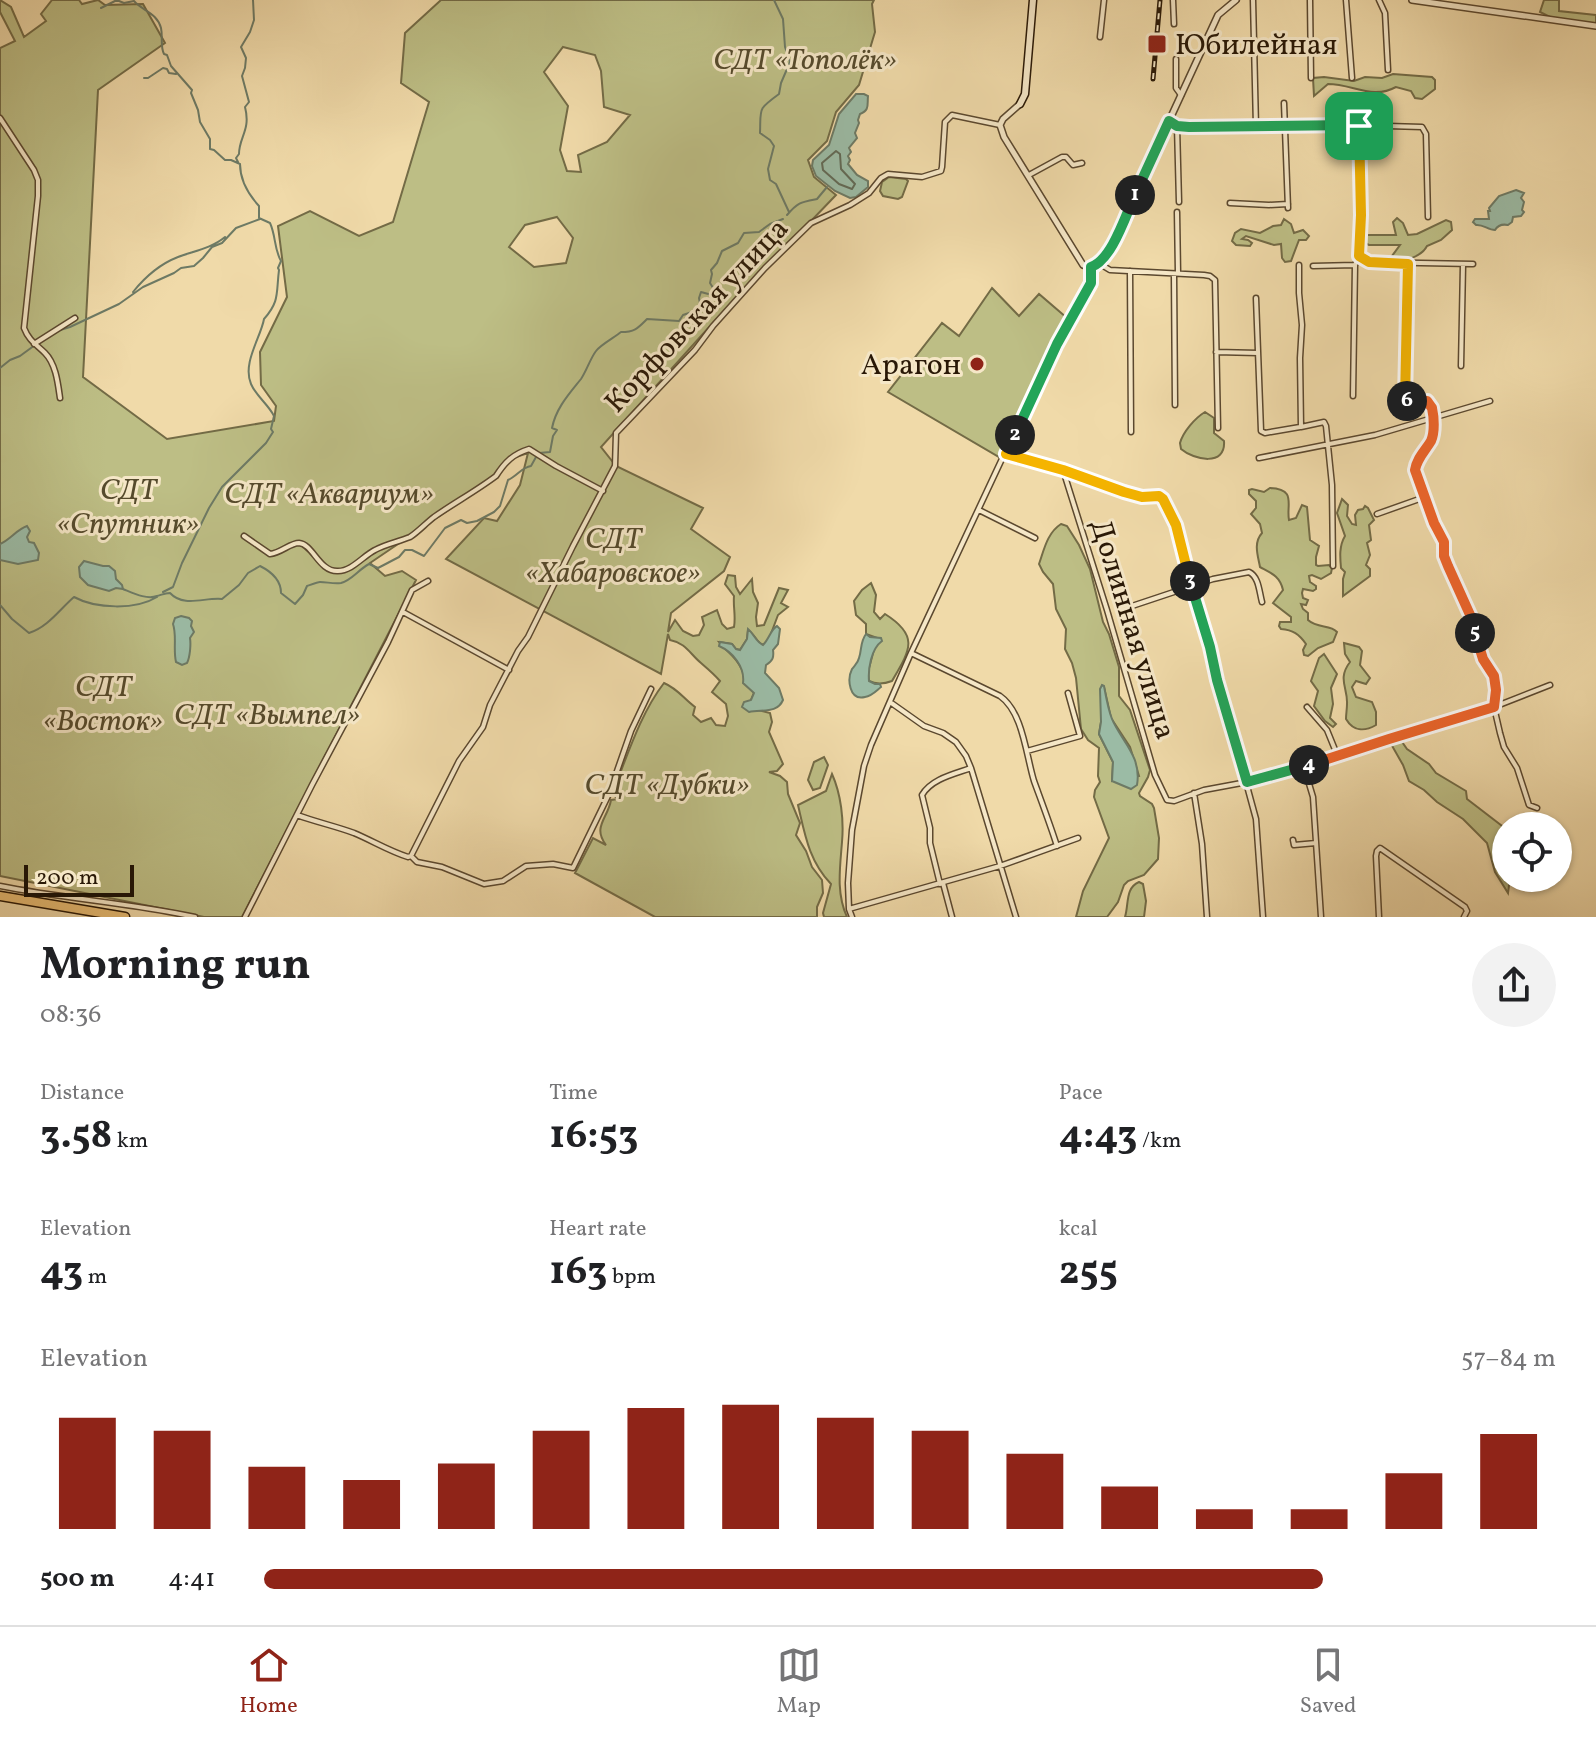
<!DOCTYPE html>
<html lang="en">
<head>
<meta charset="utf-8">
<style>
  :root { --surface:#fff; --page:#f2f2f2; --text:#202124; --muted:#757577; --line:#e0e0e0; --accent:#8f2418 }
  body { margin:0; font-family:Vollkorn,serif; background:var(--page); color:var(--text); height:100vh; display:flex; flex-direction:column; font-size:30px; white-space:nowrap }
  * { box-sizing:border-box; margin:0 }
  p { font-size:26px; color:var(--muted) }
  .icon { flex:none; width:44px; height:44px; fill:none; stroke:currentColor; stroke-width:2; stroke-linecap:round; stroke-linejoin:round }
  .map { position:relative; height:917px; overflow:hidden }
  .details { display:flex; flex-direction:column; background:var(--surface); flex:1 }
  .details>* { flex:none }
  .buttons { position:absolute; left:1492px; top:812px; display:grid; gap:16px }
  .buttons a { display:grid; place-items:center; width:80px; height:80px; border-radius:50%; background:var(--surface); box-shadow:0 2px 6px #0004; font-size:40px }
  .scale { position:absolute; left:24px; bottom:20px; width:110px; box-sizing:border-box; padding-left:8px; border:4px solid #291806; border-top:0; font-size:22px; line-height:28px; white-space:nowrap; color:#291806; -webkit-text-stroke:6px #f5e7c7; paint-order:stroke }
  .pin { position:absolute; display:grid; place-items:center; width:68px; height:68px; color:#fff; margin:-34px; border-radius:16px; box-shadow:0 4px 12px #0006 }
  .km { position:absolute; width:40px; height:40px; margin:-20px; border-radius:50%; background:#222; color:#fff; font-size:22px; line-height:40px; text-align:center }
  .round { display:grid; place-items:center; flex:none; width:84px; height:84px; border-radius:42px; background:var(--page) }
  .headline { display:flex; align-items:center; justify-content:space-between; height:136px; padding:0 40px }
  h1 { font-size:44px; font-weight:700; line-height:60px }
  .metrics { display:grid; grid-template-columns:repeat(3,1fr); gap:12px; height:136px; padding:8px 40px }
  .metrics div { display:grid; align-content:center }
  .metrics b { font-size:40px; font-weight:700 }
  .metrics small { font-size:22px; font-weight:400 }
  .metrics p { font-size:22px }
  .chart { height:224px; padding:16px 40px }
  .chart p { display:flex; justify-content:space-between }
  .chart svg { width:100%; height:144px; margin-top:8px; stroke:var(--accent); stroke-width:6 }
  ul { padding:0 40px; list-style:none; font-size:26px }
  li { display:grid; grid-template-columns:128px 96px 1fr; align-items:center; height:60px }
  li i { height:20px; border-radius:10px; background:var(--accent) }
  .dock { display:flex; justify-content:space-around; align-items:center; height:112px; border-top:2px solid var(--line); background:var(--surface); font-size:22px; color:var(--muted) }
  .dock a { display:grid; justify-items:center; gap:4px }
  .dock .current { color:var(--accent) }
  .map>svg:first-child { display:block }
</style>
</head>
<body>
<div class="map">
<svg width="1596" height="917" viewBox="0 0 1596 917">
  <rect width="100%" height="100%" fill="#f0daa9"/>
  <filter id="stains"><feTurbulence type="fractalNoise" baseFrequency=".0025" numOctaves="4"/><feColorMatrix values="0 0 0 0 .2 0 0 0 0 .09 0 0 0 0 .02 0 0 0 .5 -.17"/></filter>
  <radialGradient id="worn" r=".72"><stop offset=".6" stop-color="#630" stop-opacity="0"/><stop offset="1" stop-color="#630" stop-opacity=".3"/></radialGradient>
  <path fill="#bdbe85" stroke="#736b46" stroke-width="2" fill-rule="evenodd" d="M0,0L11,7L24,37L46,21L41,14L52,0H79L82,4L98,0L105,5L143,4L165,43L98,90L83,377L167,439L274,421L276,406L261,385L260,352L287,297L278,226L310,211L359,236L393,222L429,102L401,83L405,33L441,0H874L872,4L875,32L859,85L836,112L827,141L808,160L814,177L836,195L711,325L601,447L616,466L703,508L691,529L730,557L724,571L671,613L668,632L675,620L683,631L693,636L699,635L704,625L702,617L717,610L722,624L727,629L734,627C736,616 733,607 734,596L725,584L728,575L735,576L736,587L740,594L752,579L753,592L758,603L756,617L757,626L764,625L779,588L788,590L781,603L788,607L778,615L769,639L763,645C756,642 755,634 748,630L747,639L740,650L736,649L732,644L719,642C725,650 733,655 738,663C745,673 747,684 754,693L751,700L758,710L770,713L772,722L769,732L783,764L777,771L769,772L780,776L787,782L788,794L800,823L796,835L806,851L812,867L822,880L823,893L817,907V917H655L575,873L593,838L606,845C592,827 608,818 611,800L618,799L612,794C627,757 640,714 664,683C678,689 683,698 695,707L693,715L701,722L711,718L716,725L725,726L728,716L726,704L712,692L720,681C714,674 708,669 701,663C690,654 686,643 670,640L668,634L661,674L446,559L484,518L497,521L520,485L528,453L510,459L494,479L370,563L385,576L402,571L416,580L242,917H204L0,876V48L15,41L0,12ZM563,47L595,55L601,71L604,107L630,115L607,142L578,155L581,172L567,171L560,150L568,106L544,72ZM557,217L573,238L566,263L534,267L509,247L525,225Z
    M1544,0H1559V11L1596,15V24L1552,18L1540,12Z
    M1393,74L1432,77L1435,80V89L1422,99L1415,98L1411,91L1396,87C1372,100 1353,84 1328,84L1314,96L1313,78L1324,77L1354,81L1365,77L1382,78Z
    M889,177L906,179L908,181L902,197L898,199L883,196L880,191L882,182Z
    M1397,218L1403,223L1408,235L1417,234L1446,220L1451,222L1452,230L1441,240L1427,246C1422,256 1405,262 1394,261L1392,256L1400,245H1369L1363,242L1367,235H1396L1393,222Z
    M1284,219L1291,224L1294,233L1303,230L1309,236L1306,240H1299L1291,261L1285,262L1282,258L1281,244L1274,245L1246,236L1242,239L1248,240L1252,243L1250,246L1236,245L1232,241L1235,233L1241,229L1260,233L1273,226L1281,225Z
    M992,288L1019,316L1039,294L1067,318L999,457L888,392L942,323L959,336Z
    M1205,412L1214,418V433L1224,441C1226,467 1194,460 1181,449L1180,443C1183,432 1195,418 1205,412Z
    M1270,488C1297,489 1286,505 1289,520L1296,518L1302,505L1307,507L1310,540L1319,546L1316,557V565L1318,566L1329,565L1332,568L1331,573L1321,579L1312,575L1309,576L1310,582L1316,586V589L1313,591L1303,589L1302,593L1303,598L1308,600L1306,605L1301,604L1303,609L1308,613V620C1318,629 1330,624 1337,632L1333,642L1318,648L1308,656L1304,655L1303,650L1306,644C1299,634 1293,630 1281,629L1279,626L1280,622H1291V617L1273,603L1283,590C1280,576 1271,573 1260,567C1258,556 1253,543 1262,533L1260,524L1251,514L1256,508V501L1249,494V490L1252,489L1264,492Z
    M1342,499L1348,505L1347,516L1352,524L1356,525L1355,515L1358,510L1363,509L1365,506L1368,508L1374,520L1369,525L1371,540L1367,543L1370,555L1366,565L1370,569V576L1343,596V579L1345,572L1341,568C1340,557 1339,546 1345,536L1337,513Z
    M1061,524L1067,526L1079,545L1090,569L1103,622L1109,634L1119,667V696L1130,710L1150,770L1148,777L1139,793L1140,796L1152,804L1154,808L1159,838L1158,859L1144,875L1128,881L1124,885L1118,902L1107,917H1076L1083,891L1109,838L1094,797L1095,790L1100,782L1098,776L1099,748L1088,740L1081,729L1076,678L1072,663L1065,649L1066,629L1056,609L1053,584L1043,572L1039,564C1044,550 1047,533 1061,524ZM1102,686L1104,687L1111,718L1130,747L1139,776L1112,781L1113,762L1099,734L1101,722Z
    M871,583L876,595L874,612L880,619L885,614C920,636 910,650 892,681C884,684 877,685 869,681L868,672L877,638L866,634V624L856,615L854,601L862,590Z
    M1344,643L1359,647L1362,651L1360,665L1370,678L1366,684L1356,681L1352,687L1356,697L1372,702L1376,712V725C1364,732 1353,731 1346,719C1346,714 1347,709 1347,704C1348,688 1337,679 1350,662L1345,654Z
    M1324,654L1337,674L1331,688L1333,704L1330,718L1336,724L1333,727L1325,721L1314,706L1318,691L1311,681L1319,658Z
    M1400,739L1407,749L1429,764L1436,773L1466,791L1467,799L1506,829V878H1510L1508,893L1495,872L1487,843L1463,819L1437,802L1424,790L1409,781L1403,765L1391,744Z
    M824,757L828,765L820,788L813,790L808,780L814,762Z
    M832,774C841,794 844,820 842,842C840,868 836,893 847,917H824L823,913L831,884C809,861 805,835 798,805L826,791Z
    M1139,882L1143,884L1146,901L1144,917H1125C1129,904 1125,888 1139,882Z"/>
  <path fill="#9bbba5" stroke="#6d7a65" stroke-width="2" d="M856,94H864L868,96C867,105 870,110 860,114L858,120L859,123L855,133L857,138L849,148L851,152L848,156L850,160L848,164L857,175L868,181V187L856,197L850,198L835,191L816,176L812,166L813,160L829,145L839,114Z
    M1516,190L1524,193L1521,198L1524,202L1522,210L1524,212L1521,216L1513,217L1512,222L1508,225C1503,224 1498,225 1495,230C1488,230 1483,224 1476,225L1473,222L1475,219H1489L1488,211H1490L1489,208L1499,196Z
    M27,526L30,531L27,537L29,542L34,543L39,553L38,560L18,564L0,560V544C11,539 16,530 27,526Z
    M84,561L103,566H109L115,571L116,579L122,585L123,589L116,588L109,591L88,585L80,577L79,567Z
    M181,616L189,618L192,621L191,626L194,632L190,638C191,645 190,657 187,663L182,665L176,662C173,649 177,636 173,624L175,618Z
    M777,626L780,629L778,644L773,650C774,657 773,661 766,665L765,673L779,688L783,700C777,714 762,709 749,712L742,707L744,702L751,700L754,693L743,683C745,667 733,652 719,646L720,642L732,644L736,649L740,650L747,639L748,629C754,634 756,642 763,645C769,639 771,629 777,626Z
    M866,634L870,637L881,638L882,641C871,649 868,669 869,681L875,684H880L881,687C876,691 872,696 865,697C849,701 847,679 852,669C855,665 858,663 859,658C862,649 860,642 866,634Z
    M1102,685L1104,686C1106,697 1108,709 1112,719C1121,741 1142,756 1137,785L1131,789L1112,781L1113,762L1099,734L1101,722L1100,689Z"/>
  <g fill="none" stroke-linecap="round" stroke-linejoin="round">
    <path stroke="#626a56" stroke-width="2" d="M836,151L840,154L841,169L855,184L852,189L839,184L823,170L822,163Z"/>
    <path stroke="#6d7a65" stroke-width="2" d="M774,0L783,19L785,47L790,62L781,83L779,94C757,110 761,108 760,133L770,140L774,146L768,169L770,180L776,184L789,212
      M101,8L115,1H119L124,3L134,1C143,11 157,13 161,28C163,37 160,46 164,54L167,55L171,66L192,90L191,93L198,110L200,122L210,139V149L214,150L225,160H231L240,164C240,180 249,195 259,206V218L270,223C276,236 274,249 281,261L278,268L279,270C276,293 280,301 264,319C261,337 242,363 251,384C256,396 268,404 274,416L271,429L273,432L266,443L222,487L209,508L182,563L173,587L163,592
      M144,78H148L163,68L167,69L169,73L176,74
      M238,162L236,158L239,154C239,137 251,130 245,107L249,102L242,76L245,68L246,58L241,47L250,32L254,20L253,0
      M787,215C798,202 801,202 817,199L827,187
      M133,292C145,277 160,264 178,257C194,251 212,248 225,237
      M57,331L70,327L119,304L143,287L174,273L181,268L194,266L203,258L212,247L222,243L236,228L260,219
      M0,368L10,360L20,356L35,345
      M539,453L550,452L553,436L557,430L552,428C556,408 569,394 581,379C587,370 590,359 596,351C600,345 615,337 621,332C635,332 638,328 647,319L679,321L683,315L701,309L699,298L701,292L712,295L715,291L710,283L712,274L711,270L717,263L722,251L738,243L744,233L759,232L770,224L783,219
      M123,589C133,593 147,600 157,596C161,595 165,593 170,593C184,608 205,597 222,599L239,585L248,573L260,566C272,572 281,580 281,593L295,604L303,595L307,586C310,585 318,582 320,582C327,582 333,584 341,583C352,580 358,570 369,564L378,568L399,557L405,550H412L424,556L445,528L461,520L467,523L477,521L494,512L500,506L508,480C517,476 522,467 531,466L536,457
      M0,605L12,619L29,633C48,627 60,609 74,597C96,609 136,610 157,597"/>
    <g stroke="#5b482f" stroke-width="7">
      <path id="minor" d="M1173,0L1174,24
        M1253,0L1256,127
        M1310,0L1311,78
        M1346,0L1352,78
        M1379,0L1385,13L1388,70
        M1100,37L1104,0
        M1176,59V88L1181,95
        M1284,103L1288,208
        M0,118L34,170L38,180V196L24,328C29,341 36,344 45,353C56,364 58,384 60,398
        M1169,122L1177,126L1189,127L1353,125L1422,127L1426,134L1428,217
        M1177,126L1179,202
        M1029,175L1062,157H1066L1073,165L1082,163
        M1230,203L1269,205L1288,204
        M1177,212L1178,273
        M1359,256L1365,261L1369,262L1473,264
        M1100,264L1110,270L1204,275L1210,276L1215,280L1218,428
        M1408,264L1405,399L1412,404L1428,401C1435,410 1436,430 1431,440C1426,451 1417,458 1415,470L1434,523L1444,542V556L1448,566L1471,617L1479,651L1494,676L1496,690L1494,707L1500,733L1504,747L1517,768L1529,805L1537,808
        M1299,265V293L1302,325L1300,358L1301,427L1324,422L1326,426L1332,485L1333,566
        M1313,266L1355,265
        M1130,271L1131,432
        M1174,274L1175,405
        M1256,298L1261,431L1265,433L1300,427
        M34,344L75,318
        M1216,352L1258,353
        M1461,366L1463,265
        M1353,396L1355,265C1367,242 1360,156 1359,126
        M1006,454C1024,459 1043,464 1061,470C1093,480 1126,500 1159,496L1166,503L1176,525L1256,819L1263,917
        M1259,458L1375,435L1490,401
        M1063,470L1107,610L1155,775L1167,800L1174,801L1204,790L1247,782L1321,762L1389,739L1494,707L1550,685
        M979,510L1035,538
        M1377,514L1425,497
        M244,536L270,554C281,553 290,543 299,543C313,544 319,572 338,571C352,571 363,556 375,550C386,544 398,542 410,537C418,532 426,523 434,517C454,503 476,491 496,476C505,462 513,454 529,449L556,466L603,491
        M1132,606L1213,579L1249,572C1259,577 1259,591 1262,602
        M403,612L509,670
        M911,653L1000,696C1023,712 1026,755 1034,781C1042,803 1050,824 1057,846
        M890,702L924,726L943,733L956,742L966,756L971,768L1016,917
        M1307,707L1327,730L1338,757
        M1027,751L1080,736L1068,693
        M1304,767L1313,797L1321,917
        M1194,793L1202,844L1207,917
        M297,815C316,822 335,826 354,833C373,841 389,851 408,857L411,856L417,862L442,867L484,884L503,881L526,866L553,864L573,868L609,794L631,731L651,689
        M1293,840L1294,845L1316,843
        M411,856L459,761L483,727L490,705L518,651L528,637L573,546L615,466L616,433L695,350L713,326L765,268L811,223L850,205L869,193L881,178L888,174L922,177L941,171L942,167L945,122L952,115L1000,125
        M943,883L952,917
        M940,884L930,843V828L922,795C931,779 954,774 971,768
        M0,886C65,899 131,903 195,917
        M849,909L1000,866L1078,838
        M245,917L312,785L388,642L412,590L428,581
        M852,917L849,909L848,883L852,830L864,766L871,745L911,653L1031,397L1057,344L1091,283V267
        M1379,917L1376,856L1377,851L1380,848L1465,907L1467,911L1464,917"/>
    </g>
    <g stroke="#5b482f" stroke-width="8">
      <path id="tertiary" d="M1412,0L1596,26
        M1020,104L1003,119L1000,125L1004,137L1083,265C1096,271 1102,260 1109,251L1218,15L1236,0"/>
    </g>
    <g stroke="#291806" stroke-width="9">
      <path id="secondary" d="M1020,104L1025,94L1033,0"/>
    </g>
    <g stroke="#291806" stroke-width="11">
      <path id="trunk" d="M0,896L125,917"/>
    </g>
    <use href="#minor" stroke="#f5e7c7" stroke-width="4"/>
    <use href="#tertiary" stroke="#f5e7c7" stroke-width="5"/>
    <use href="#secondary" stroke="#f5e7c7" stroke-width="6"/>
    <use href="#trunk" stroke="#e8bd74" stroke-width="8"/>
    <g stroke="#291806" stroke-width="5">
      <path id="rail" d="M1153,79L1160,0"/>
    </g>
    <use href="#rail" stroke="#f5e7c7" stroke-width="2" stroke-dasharray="6" stroke-linecap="butt"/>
  </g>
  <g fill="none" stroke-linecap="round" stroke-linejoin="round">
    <g stroke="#fff" stroke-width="16">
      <path id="split-1" d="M1135,195L1169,121L1177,126L1189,127L1353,125L1359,126"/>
    </g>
    <g stroke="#fff" stroke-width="16">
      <path id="split-2" d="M1015,435L1057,344L1091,283V267C1112,260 1126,214 1135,195"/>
    </g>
    <g stroke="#fff" stroke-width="16">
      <path id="split-3" d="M1015,435L1006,454L1063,470L1124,492L1142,497L1159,496L1163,499L1176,525L1190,581"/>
    </g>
    <g stroke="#fff" stroke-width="16">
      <path id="split-4" d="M1190,581L1210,647L1217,680L1247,782L1309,765"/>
    </g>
    <g stroke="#fff" stroke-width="16">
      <path id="split-5" d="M1309,765L1389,739L1494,707L1496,690L1494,676L1483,659L1475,633"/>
    </g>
    <g stroke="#fff" stroke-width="16">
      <path id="split-6" d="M1407,401L1412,404L1427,401L1432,408C1434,417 1435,432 1431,441C1425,451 1417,458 1415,470L1434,523L1444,542V556L1448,566L1471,617L1475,633"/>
    </g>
    <g stroke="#fff" stroke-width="16">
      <path id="split-7" d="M1359,126L1361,215L1359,256L1369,262L1408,264L1405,399L1407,401"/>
    </g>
    <use href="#split-1" stroke="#22a559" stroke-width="10"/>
    <use href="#split-2" stroke="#22a559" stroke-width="10"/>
    <use href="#split-3" stroke="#f5b400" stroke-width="10"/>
    <use href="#split-4" stroke="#22a559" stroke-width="10"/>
    <use href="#split-5" stroke="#f0652b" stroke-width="10"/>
    <use href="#split-6" stroke="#f0652b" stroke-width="10"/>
    <use href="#split-7" stroke="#f5b400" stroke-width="10"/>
  </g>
  <g fill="#8f2418" stroke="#f5e7c7" stroke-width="3">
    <rect x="1147" y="34" width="20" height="20" rx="4"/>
    <circle cx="977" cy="364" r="8"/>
  </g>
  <g text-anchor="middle" stroke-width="6" stroke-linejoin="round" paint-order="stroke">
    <g font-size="30" fill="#291806" stroke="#f5e7c7" text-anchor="start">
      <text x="1175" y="54">Юбилейная</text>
      <text x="961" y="374" text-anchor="end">Арагон</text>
    </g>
    <g font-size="30" font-style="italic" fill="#554a2c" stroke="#f5e7c7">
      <text x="805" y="69">СДТ «Тополёк»</text>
      <text x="128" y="499">СДТ<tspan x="128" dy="34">«Спутник»</tspan></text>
      <text x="329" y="503">СДТ «Аквариум»</text>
      <text x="613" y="548">СДТ<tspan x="613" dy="34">«Хабаровское»</tspan></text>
      <text x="103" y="696">СДТ<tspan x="103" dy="34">«Восток»</tspan></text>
      <text x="267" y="724">СДТ «Вымпел»</text>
      <text x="667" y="794">СДТ «Дубки»</text>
    </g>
    <g font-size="30" fill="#291806" stroke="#f5e7c7">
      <text transform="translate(696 315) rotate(-47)" y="10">Корфовская улица</text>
      <text transform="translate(1134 629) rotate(73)" y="10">Долинная улица</text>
    </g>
  </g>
  <rect width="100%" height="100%" filter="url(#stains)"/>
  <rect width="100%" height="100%" fill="url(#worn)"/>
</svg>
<div class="buttons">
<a><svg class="icon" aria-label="locate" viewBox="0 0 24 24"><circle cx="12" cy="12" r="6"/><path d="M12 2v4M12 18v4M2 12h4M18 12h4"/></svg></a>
</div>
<div class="scale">200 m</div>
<div class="pin" style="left:1359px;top:126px;background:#1e9e55"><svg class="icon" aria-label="arrive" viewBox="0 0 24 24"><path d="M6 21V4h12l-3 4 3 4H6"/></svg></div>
<b class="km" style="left:1135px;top:195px">1</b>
<b class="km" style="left:1015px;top:435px">2</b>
<b class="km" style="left:1190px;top:581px">3</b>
<b class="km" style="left:1309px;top:765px">4</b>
<b class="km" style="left:1475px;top:633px">5</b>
<b class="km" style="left:1407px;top:401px">6</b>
</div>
<section class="details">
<div class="headline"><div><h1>Morning run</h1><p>08:36</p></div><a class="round"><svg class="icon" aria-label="share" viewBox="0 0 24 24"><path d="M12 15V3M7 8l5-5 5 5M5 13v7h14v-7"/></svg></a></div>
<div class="metrics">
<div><p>Distance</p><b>3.58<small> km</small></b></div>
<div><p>Time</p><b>16:53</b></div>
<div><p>Pace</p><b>4:43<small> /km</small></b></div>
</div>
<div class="metrics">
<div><p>Elevation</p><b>43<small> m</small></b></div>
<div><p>Heart rate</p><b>163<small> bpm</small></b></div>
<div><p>kcal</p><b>255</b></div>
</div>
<div class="chart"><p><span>Elevation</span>57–84 m</p>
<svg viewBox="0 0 160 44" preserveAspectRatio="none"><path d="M5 44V10M15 44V14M25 44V25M35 44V29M45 44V24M55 44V14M65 44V7M75 44V6M85 44V10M95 44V14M105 44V21M115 44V31M125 44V38M135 44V38M145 44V27M155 44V15"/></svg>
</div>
<ul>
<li><b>500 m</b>4:41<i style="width:82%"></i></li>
</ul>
</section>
<nav class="dock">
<a class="current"><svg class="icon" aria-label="home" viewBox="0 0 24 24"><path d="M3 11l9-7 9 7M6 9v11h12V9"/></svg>Home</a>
<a><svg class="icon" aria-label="map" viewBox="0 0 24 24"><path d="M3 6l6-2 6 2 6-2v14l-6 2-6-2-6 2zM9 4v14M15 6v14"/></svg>Map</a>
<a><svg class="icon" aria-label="saved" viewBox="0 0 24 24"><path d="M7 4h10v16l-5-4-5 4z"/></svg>Saved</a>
</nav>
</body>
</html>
